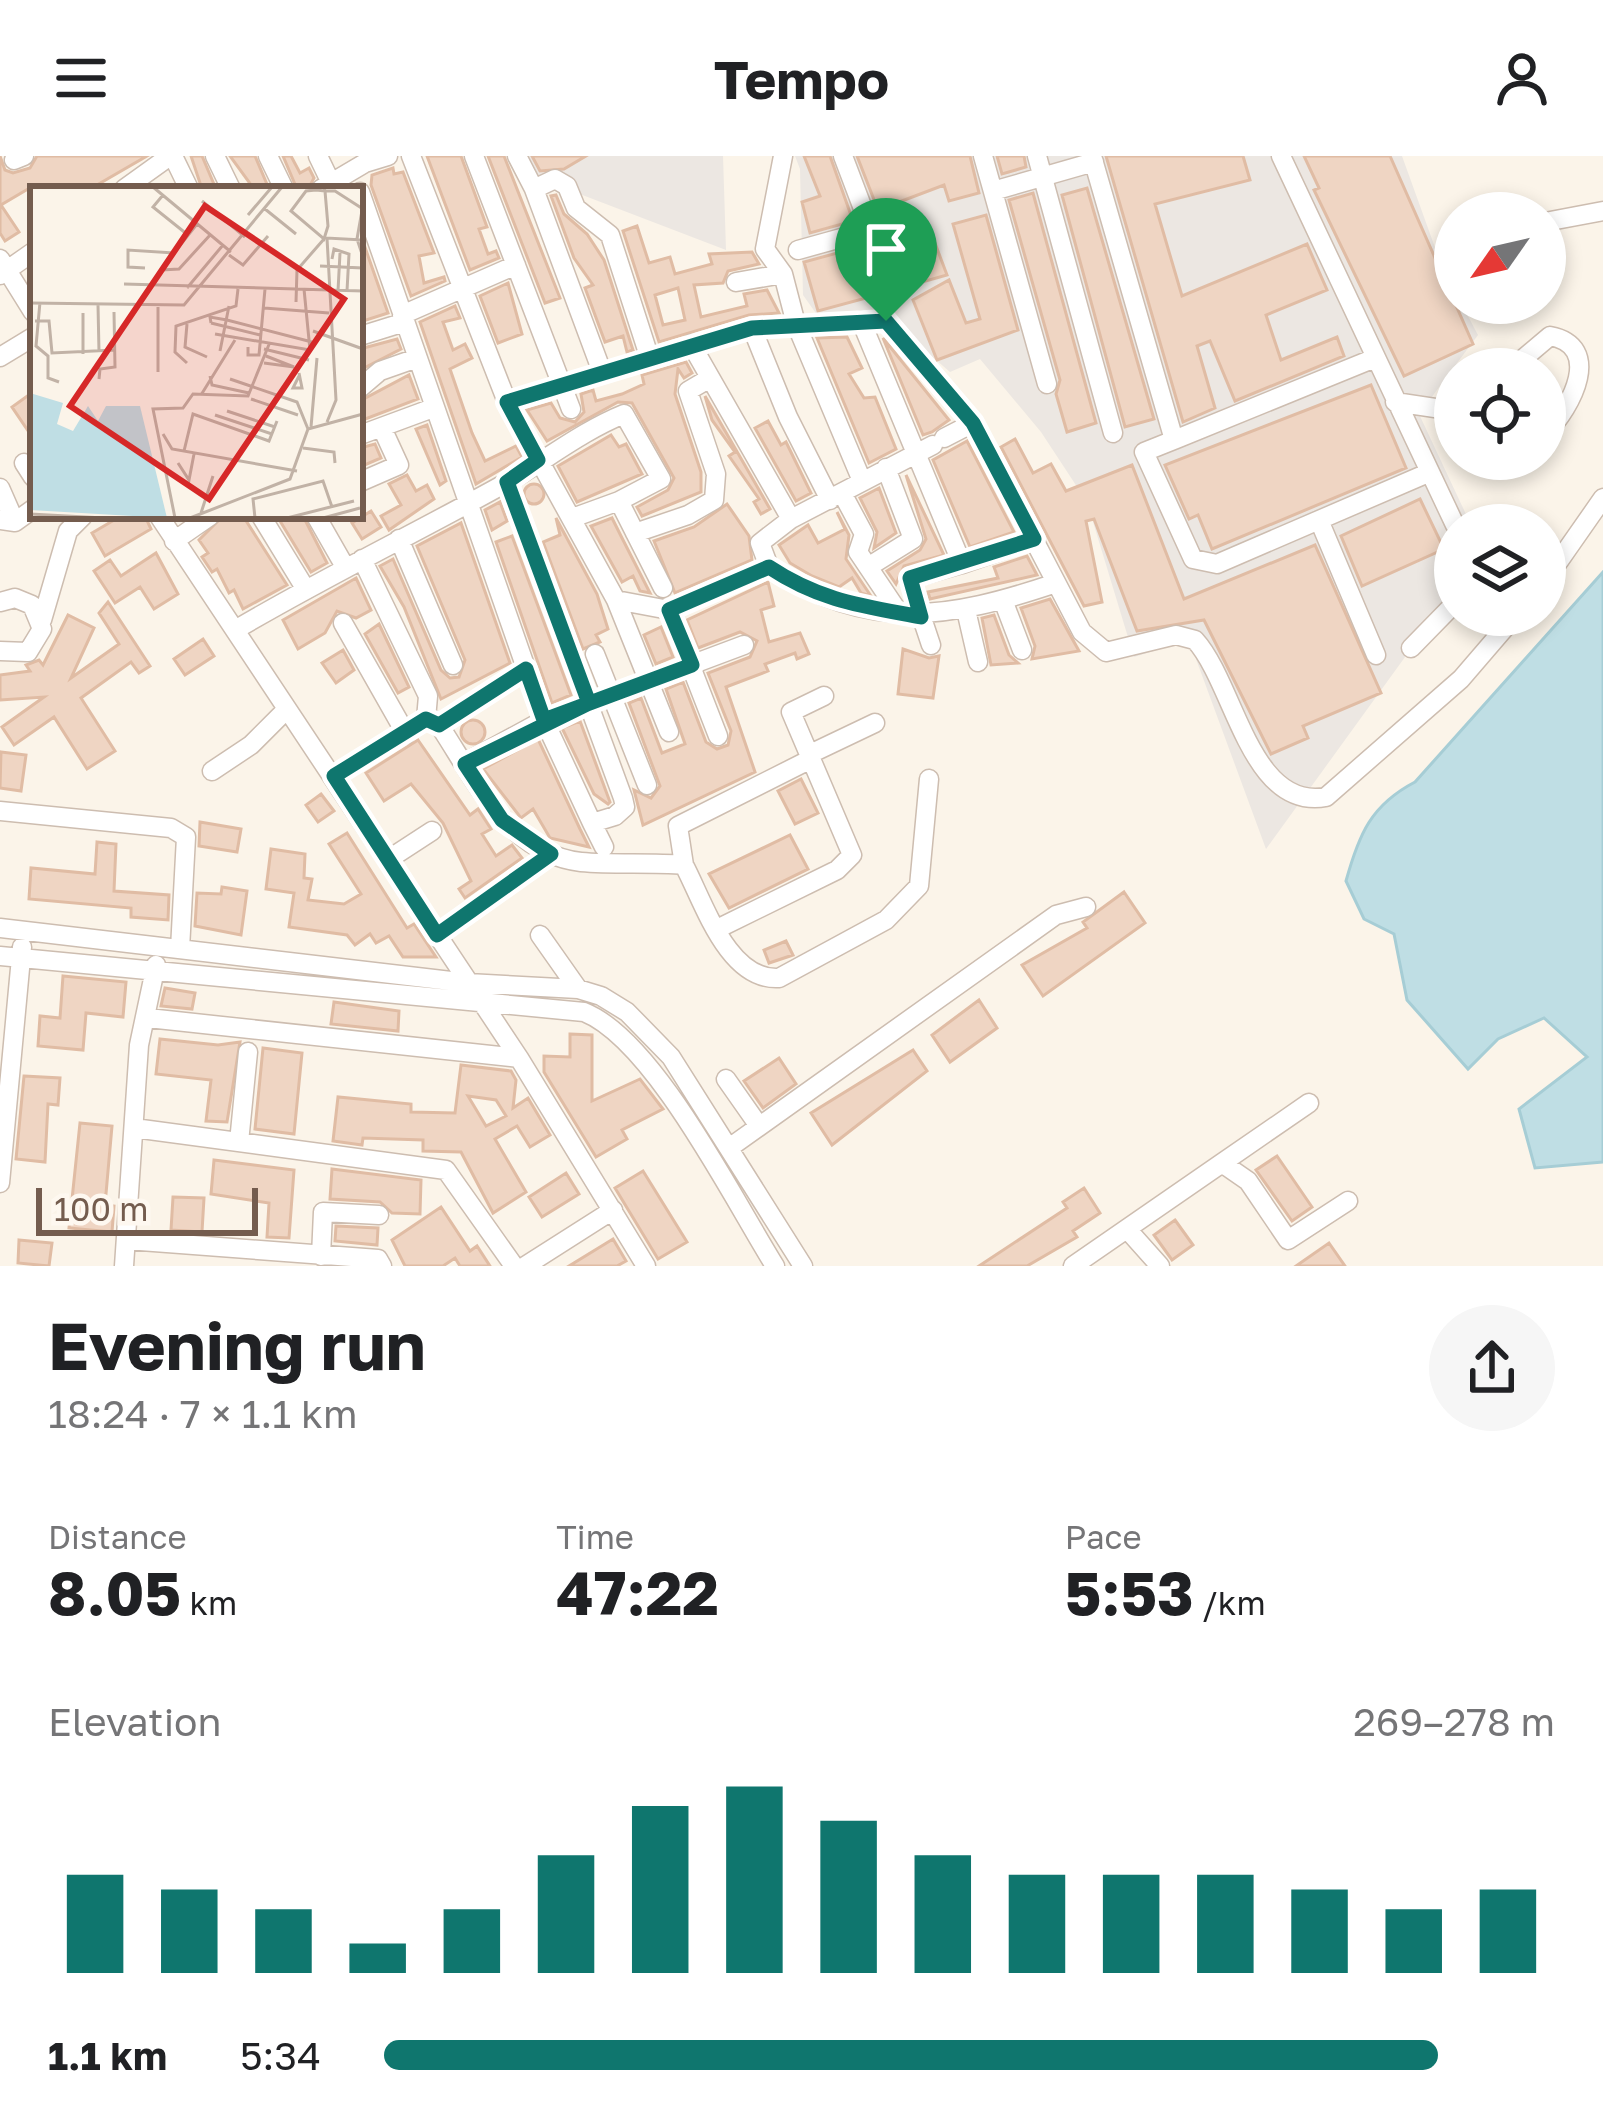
<!DOCTYPE html>
<html lang="en">
<head>
<meta charset="utf-8">
<style>
  :root { --surface:#fff; --page:#f6f6f6; --text:#202124; --muted:#757577; --accent:#0f766e }
  body { margin:0; font-family:"Golos Text",sans-serif; background:var(--page); color:var(--text); height:100vh; display:flex; flex-direction:column; font-size:45px; white-space:nowrap }
  * { box-sizing:border-box; margin:0 }
  p { font-size:39px; color:var(--muted) }
  .icon { flex:none; width:66px; height:66px; fill:none; stroke:currentColor; stroke-width:2; stroke-linecap:round; stroke-linejoin:round }
  .map { position:relative; height:1110px; overflow:hidden }
  .details { display:flex; flex-direction:column; background:var(--surface); flex:1 }
  .details>* { flex:none }
  .needle { width:78px; rotate:236deg }
  .tools { position:absolute; left:1434px; top:36px; display:grid; gap:24px }
  .tools a { display:grid; place-items:center; width:132px; height:132px; border-radius:50%; background:var(--surface); box-shadow:0 6px 18px #0003; font-size:60px }
  .scale { position:absolute; left:36px; bottom:30px; width:222px; box-sizing:border-box; padding-left:12px; border:6px solid #745c4e; border-top:0; font-size:33px; line-height:42px; white-space:nowrap; color:#745c4e; -webkit-text-stroke:9px #fef8f0; paint-order:stroke }
  .pin { position:absolute; display:grid; place-items:center; width:102px; height:102px; color:#fff; margin:-123px -51px; border-radius:50% 50% 50% 0; rotate:-45deg; box-shadow:0 0 12px #0007 }
  .pin .icon { rotate:45deg }
  .round { display:grid; place-items:center; flex:none; width:126px; height:126px; border-radius:63px; background:var(--page) }
  .headline { display:flex; align-items:center; justify-content:space-between; height:204px; padding:0 48px }
  h1 { font-size:66px; font-weight:700; line-height:90px }
  .figures { display:grid; grid-template-columns:repeat(3,1fr); gap:18px; height:204px; padding:12px 48px }
  .figures div { display:grid; align-content:center }
  .figures b { font-size:60px; font-weight:700 }
  .figures small { font-size:33px; font-weight:400 }
  .figures p { font-size:33px }
  .chart { height:336px; padding:24px 48px }
  .chart p { display:flex; justify-content:space-between }
  .chart svg { width:100%; height:216px; margin-top:12px; stroke:var(--accent); stroke-width:6 }
  ul { padding:0 48px; list-style:none; font-size:39px }
  li { display:grid; grid-template-columns:192px 144px 1fr; align-items:center; height:90px }
  li i { height:30px; border-radius:15px; background:var(--accent) }
  header { display:flex; justify-content:space-between; align-items:center; height:156px; padding:0 48px; background:var(--surface); font-size:54px; font-weight:700 }
  .map>svg:first-child { display:block }
</style>
</head>
<body>
<header><svg class="icon" aria-label="menu" viewBox="0 0 24 24"><path d="M4 6h16M4 12h16M4 18h16"/></svg>Tempo<svg class="icon" aria-label="person" viewBox="0 0 24 24"><circle cx="12" cy="8" r="4"/><path d="M4 21q1-7 8-7t8 7"/></svg></header>
<div class="map">
<svg width="1603" height="1110" viewBox="0 0 1603 1110">
  <rect width="100%" height="100%" fill="#fbf4e9"/>
  <path fill="#ece7e2" d="M522,0H723L726,94L538,22Z
    M795,0H1402L1455,147H1461L1478,179L1419,258L1471,369H1455V432L1266,693L1189,484L1134,501L1087,346L1041,276L980,203L950,216L884,159L825,170L803,139L800,13Z"/>
  <path fill="#bfdee4" stroke="#a6cdd5" stroke-width="3" d="M1603,416V1006L1535,1012L1519,953L1587,901L1544,862L1498,883L1468,913L1407,844L1394,778L1364,763L1346,725C1359,678 1371,649 1415,626Z"/>
  <path fill="#efd5c3" stroke="#e0bca4" stroke-width="3" fill-rule="evenodd" d="M0,0L5,14L13,17L30,12L37,0H147L90,33H28L1,49L19,76L5,85L0,77Z
    M191,0H202L216,33H202Z
    M230,0H255L269,33H254Z
    M283,0H291L300,17L309,12L314,22L308,33H297Z
    M427,0H461L487,71L479,73L488,98L496,95L499,102L470,114Z
    M488,0H504L560,142L545,147Z
    M532,0H586L564,13L540,15Z
    M804,0H830L853,65L810,77L802,46L820,40Z
    M857,0H970L979,37L949,45L944,29L878,54Z
    M997,0H1024L1026,11L1002,18Z
    M1106,0H1243L1250,24L1155,48L1182,140L1307,88L1327,134L1266,159L1281,204L1337,181L1344,200L1235,245L1210,185L1197,190L1215,252L1183,266Z
    M1304,0H1390L1473,188L1404,220L1314,34L1319,32Z
    M393,12L394,18L403,16L434,97L419,100L424,127L444,121L445,125L411,140L371,29L372,19Z
    M1087,32L1154,263L1125,271L1062,39Z
    M1033,37L1096,267L1067,276L1056,238L1060,224L1009,44Z
    M556,39L564,58L587,78L604,104L633,194L627,196L623,180L605,186L585,132L593,129L574,102L551,40Z
    M986,59L1018,174L937,204L913,144L949,124L966,167L980,163L953,68Z
    M927,66L947,119L908,130L888,80Z
    M637,70L649,107L670,101L675,118L712,108L709,98L752,96L759,108L728,115L723,127L694,129L701,161L747,150L744,138L767,134L779,157L749,159L659,186L623,75ZM678,132L685,164L663,169L655,139Z
    M360,77L388,157L360,166Z
    M863,90L881,138L818,155L804,106Z
    M508,127L522,178L498,187L480,140Z
    M455,150L460,162L443,166L453,194L465,188L472,202L450,213L472,277L485,305L516,290L522,301L476,328L420,166Z
    M847,181L862,212L849,218L864,242L875,241L896,293L869,307L817,182Z
    M883,182L949,264L932,276L923,279Z
    M397,183L401,193L360,214V193Z
    M686,206L692,217L684,222L678,213L675,238L701,316V336L642,360L637,351L668,334L674,322L632,247L618,246L547,285L527,254L551,247L560,262L575,266L584,256L581,238L593,234L596,245L622,238L644,228L642,219Z
    M409,219L418,243L360,265V245Z
    M1371,229L1406,312L1212,393L1198,359L1189,363L1165,309Z
    M33,236V282L12,251Z
    M705,240L770,353L761,358L754,346L759,343L729,300L735,296L712,264Z
    M768,265L781,289L786,286L811,337L796,345L755,272Z
    M427,269L446,325L440,329L416,273Z
    M611,279L619,291L626,288L642,318L577,346L558,310Z
    M1015,283L1033,317L1051,308L1066,335L1132,309L1184,443L1315,389L1381,537L1303,570L1308,582L1271,598L1204,464L1137,475L1094,363L1086,365L1102,446L1084,450L1001,291Z
    M967,285L1014,376L970,391L933,304Z
    M375,288L381,302L360,311V292Z
    M407,319L416,335L427,329L434,343L389,374L381,360L401,349L389,328Z
    M906,319L944,399L904,410L896,428L887,415L920,394L926,383Z
    M524 338a10 10 0 1 1 20 0a10 10 0 1 1-20 0Z
    M879,332L896,377L874,392L877,376L860,342Z
    M1420,343L1444,393L1362,430L1341,380Z
    M500,346L507,365L492,374L485,354Z
    M727,348L749,380L752,404L675,437L654,385L694,371Z
    M371,355L381,371L362,383L352,367Z
    M837,356L849,379L846,403L871,440L861,437L852,422L839,431L812,420L790,407L779,389L808,369L818,387L845,373Z
    M121,360H145L151,373L105,400L92,377Z
    M223,360H243L287,429L243,453L234,434L229,437L217,413L212,416L202,401L208,397L199,384Z
    M277,360H303L327,407L311,416Z
    M556,362L597,438L608,473L596,479L600,486L583,493L543,386L560,379Z
    M612,362L622,382L650,437L640,435L633,420L622,426L591,370Z
    M461,367L510,507L441,543L404,451L380,410L393,403L441,514L450,522L459,521L465,504L417,390Z
    M512,380L571,539L552,547L496,386Z
    M156,397L178,438L154,453L140,431L115,447L94,415L110,404L121,420Z
    M1027,400L1037,419L930,443L928,436L998,422L994,411Z
    M356,422L371,454L356,462L337,455L325,477L298,493L283,464Z
    M768,426L774,450L761,454L769,486L800,477L809,498L797,503L795,497L765,508L768,515L726,531L755,616L643,669L634,634L651,642L660,630L629,547L641,542L662,597L685,588L666,533L683,526L706,586L717,593L728,589L731,575L708,517L750,501L757,485L740,476L698,492L687,464Z
    M1050,443L1079,495L1032,503L1035,490L1021,452Z
    M108,446L150,510L139,517L131,506L81,542L115,595L87,613L54,561L14,589L2,571L44,541L0,544V519L30,515L26,509L39,504L43,509L68,459L94,472L71,522L119,488L99,457Z
    M994,459L1009,499L1018,507L991,509L982,462Z
    M379,468L409,531L398,537L365,478Z
    M661,471L673,501L656,508L644,479Z
    M203,483L214,500L185,519L174,503Z
    M903,493L929,502L939,500L933,542L898,538Z
    M343,494L354,514L336,527L322,507Z
    M461 576a12 12 0 1 1 24 0a12 12 0 1 1-24 0Z
    M580,565L610,646L608,648L594,638L562,572Z
    M538,583L580,673L589,691L550,682L533,653L521,662L483,613Z
    M418,584L470,659L478,653L491,673L482,678L496,700L512,689L522,702L465,742L459,733L471,725L443,667L411,628L384,645L366,617Z
    M1,596L26,599L21,635L0,632Z
    M801,623L818,657L795,668L778,635Z
    M321,638L334,655L318,666L306,649Z
    M200,666L241,673L237,696L199,690Z
    M347,677L407,772L414,768L436,801H403L389,780L376,787L370,778L355,789L347,779L289,771L294,737L266,733L271,693L305,698L304,722L312,723L308,744L344,748L361,738L329,688Z
    M790,679L808,713L729,752L709,718Z
    M97,686L116,688L114,735L169,739L168,764L131,761V752L29,743L31,712L95,718Z
    M222,731L247,735L241,779L195,770L197,737L221,738Z
    M1124,736L1145,767L1043,840L1022,809L1087,772L1083,766Z
    M786,785L793,799L769,807L764,794Z
    M63,820L126,826L123,861L86,857L83,894L38,890L40,860L60,862Z
    M165,832L195,837L192,853L161,850Z
    M979,844L997,872L950,906L932,879Z
    M334,846L399,855L398,875L331,868Z
    M570,878L592,879V945L640,923L663,953L622,974L627,983L596,1001L544,916V900L570,901Z
    M160,883L218,889L240,886L227,966L206,965L211,924L156,918Z
    M263,892L302,897L294,978L255,973Z
    M913,894L927,915L832,989L811,957Z
    M779,902L796,928L763,952L744,925Z
    M461,909L511,915L516,924L513,952L528,942L550,979L530,991L517,970L495,983L526,1036L493,1057L461,996L423,995V984L363,982L362,989L333,985L338,941L411,948V956L455,957ZM468,940L496,944L506,960L486,970Z
    M24,920L60,922L58,949L48,948L45,1006L16,1003Z
    M80,967L112,970L105,1049L114,1050L112,1076L69,1072Z
    M1277,1000L1312,1051L1292,1065L1256,1014Z
    M214,1004L294,1014L289,1082L267,1081L269,1047L211,1038Z
    M332,1013L421,1024L420,1058L392,1057L380,1046L330,1043Z
    M643,1015L687,1086L658,1103L615,1032Z
    M566,1017L579,1038L542,1061L529,1041Z
    M1084,1032L1100,1057L1073,1075L1077,1081L1027,1110H979L1067,1052L1063,1046Z
    M173,1041L204,1042L202,1076L171,1074Z
    M441,1051L470,1095L477,1090L490,1110H460L455,1102L443,1110H405L392,1084Z
    M1175,1064L1193,1089L1172,1104L1154,1079Z
    M336,1070L378,1072L377,1089L335,1085Z
    M613,1083L626,1105L617,1110H569Z
    M19,1084L52,1087L49,1110L18,1107Z
    M1329,1087L1345,1110H1296Z"/>
  <g fill="none" stroke-linecap="round" stroke-linejoin="round">
    <g stroke="#cdbdb0" stroke-width="21">
      <path id="minor" d="M173,0L189,33
        M215,0L231,33
        M268,0L284,33
        M318,0L331,27
        M411,0L507,246L616,444L669,576
        M474,0L571,253
        M517,0L534,33
        M783,0L765,93L783,118L796,168L862,325
        M843,0L895,137
        M983,0L1047,228
        M1037,0L1113,277
        M1092,0L1174,284L1144,296L1193,403L1217,408L1428,317
        M1281,0L1455,369
        M14,4L24,0
        M124,33L170,0
        M321,33L365,7L388,0
        M993,35L1094,6
        M360,36L544,564L592,667L615,660L625,651L623,642L507,326
        M1545,66L1603,55
        M798,94L870,74
        M0,103L33,156
        M0,119L33,96
        M736,126L783,118
        M402,159L516,109
        M861,165L962,408L909,423L931,489
        M752,172L788,261L830,344
        M360,180L405,166
        M691,188L791,363
        M0,201L33,181
        M1511,213L1550,180C1603,190 1573,250 1545,278
        M602,216L534,33L555,23L567,30L576,52L610,79L649,200
        M360,232L380,215L417,202
        M507,246L752,172L886,165L973,267L1082,476L1106,496L1176,479L1195,484C1235,528 1250,655 1326,641L1461,523L1516,459
        M1395,246L1455,255
        M360,279L433,252
        M944,282L973,267
        M1174,284L1375,202
        M1518,305L1520,303
        M24,307L33,321
        M360,326L399,309L382,272
        M0,332L15,366
        M842,337L864,378L858,396L899,457
        M159,360L519,902L646,1110
        M261,360L305,432
        M316,360L344,409
        M575,361L619,345L663,432
        M0,364L15,366L33,353
        M1319,364L1376,499
        M635,377L688,359L714,344L716,318L688,235L710,222
        M399,383L453,509
        M174,385L210,360
        M362,403L428,540L426,563
        M962,408L1034,383
        M769,411L760,387L791,363L933,289
        M868,411L913,383L886,312
        M1545,425L1603,342
        M616,444L669,454L769,411C869,477 949,463 1056,427
        M1003,444L1022,494
        M0,446L15,442L32,449L42,473L28,496L0,495
        M669,454L718,580
        M966,454L978,506
        M42,464L68,375L83,360
        M343,467L406,578
        M235,474C323,422 414,378 504,328C545,305 580,276 624,258L661,323L619,345
        M1411,492L1455,447
        M595,498L647,629
        M439,569L526,513
        M810,598L875,567
        M465,607L544,564L744,489
        M212,615L251,589L287,553
        M334,620L426,563L439,569C475,623 508,698 581,706C615,709 650,706 684,709C704,747 728,825 779,822L886,764L919,730L929,623
        M0,655L171,672L186,681L180,793
        M592,667L604,691
        M389,703L432,675
        M684,709L678,670L811,603
        M0,772L468,827L578,833L601,840L627,856L671,901L803,1110
        M717,773L837,714L852,699L791,556L824,540
        M437,779L551,698
        M540,779L578,833
        M0,800L584,856C654,884 733,1043 775,1110
        M148,862L519,902
        M726,923L759,970
        M134,972L446,1014L514,1110
        M239,986L248,896
        M729,992L1056,759L1086,751
        M1222,1007L1309,947
        M0,1027L22,791
        M1127,1073L1160,1110
        M127,1084L378,1103L382,1110
        M321,1100L323,1056L379,1059
        M124,1110L139,889L156,809
        M525,1110L613,1054
        M1073,1110L1222,1007L1248,1025L1288,1084L1348,1045"/>
    </g>
    <use href="#minor" stroke="#fff" stroke-width="18"/>
  </g>
  <g fill="none" stroke-linecap="round" stroke-linejoin="round">
    <g stroke="#fff" stroke-width="24">
      <path id="route" d="M886,165L752,172L507,246L538,304L507,326L589,547L465,608L502,664L551,698L437,779L334,620L426,563L439,569L526,513L544,564L692,509L669,454L769,411C820,445 863,450 921,461L910,422L1034,383L973,267L886,165"/>
    </g>
    <use href="#route" stroke="#0f766e" stroke-width="15"/>
  </g>
  <g transform="translate(30 30)">
    <rect width="333" height="333" fill="#fbf4e9"/>
    <path d="M0,207L33,217L27,238L43,245L58,220L68,235L76,220H110L137,332L0,324Z" fill="#bfdee4"/>
    <path fill="none" stroke="#c1b2a6" stroke-width="3" d="M123,1L201,66M294,1L295,5L298,40L294,53L261,25L276,5L286,4L295,5H305L333,23M133,9L123,21L158,49M172,15L215,51M333,19L327,53L333,71M235,23L266,48M218,29L242,1M199,69L213,79L238,50M302,73L304,63L319,68L317,105M290,80L333,82M115,82L98,81V64L144,67L167,38M131,84L149,83L181,48M94,98L333,105M157,102L193,59M308,105L310,67M10,116L6,160L18,170V192L29,196M266,116L267,84L294,53M0,117L154,119L252,1M68,119L69,166M128,121V186M234,122L299,127M53,127V168M5,135H19L22,167L85,164M181,137L180,131L197,134L282,156M181,137L230,149M157,138L155,161L177,171M283,145L333,163M185,148L280,164L274,103M218,161V169H229L235,103M234,163L279,174M190,165L199,120M157,177L145,166L146,140L206,120L208,103M234,177L264,181L236,170M180,190L182,199L219,207M269,190L263,202H272L269,187M69,193L70,183L85,181L84,126M200,193L267,216L278,243M171,209L205,154M221,213L268,229M197,225L245,241M185,229L242,248M297,236L306,214L297,52L333,54M281,241L287,172M133,248L142,263L267,285M273,262L304,266L305,277M154,265L163,228L239,255L247,235M148,277L159,294L164,268M171,327L183,290M0,328L74,332M145,332L123,223L153,222L163,208L218,210L240,156M160,332L260,293L278,243L333,228M225,332L223,313L293,295L302,321M257,332L324,315M293,332L330,322"/>
    <path fill="#d62828" fill-opacity="0.15" stroke="#d62828" stroke-width="6" d="M175,20L314,113L179,313L40,220Z"/>
    <rect width="333" height="333" fill="none" stroke="#745c4e" stroke-width="6"/>
  </g>
</svg>
<div class="tools">
<a><svg class="needle" viewBox="-14 -14 28 28"><path d="M0-13l5 13h-10z" fill="#e53935"/><path d="M0 13l5-13h-10z" fill="#757577"/></svg></a>
<a><svg class="icon" aria-label="locate" viewBox="0 0 24 24"><circle cx="12" cy="12" r="6"/><path d="M12 2v4M12 18v4M2 12h4M18 12h4"/></svg></a>
<a><svg class="icon" aria-label="layers" viewBox="0 0 24 24"><path d="M12 4l9 5-9 5-9-5zM3 14l9 5 9-5"/></svg></a>
</div>
<div class="scale">100 m</div>
<div class="pin" style="left:886px;top:165px;background:#1e9e55"><svg class="icon" aria-label="arrive" viewBox="0 0 24 24"><path d="M6 21V4h12l-3 4 3 4H6"/></svg></div>
</div>
<section class="details">
<div class="headline"><div><h1>Evening run</h1><p>18:24 · 7 × 1.1 km</p></div><a class="round"><svg class="icon" aria-label="share" viewBox="0 0 24 24"><path d="M12 15V3M7 8l5-5 5 5M5 13v7h14v-7"/></svg></a></div>
<div class="figures">
<div><p>Distance</p><b>8.05<small> km</small></b></div>
<div><p>Time</p><b>47:22</b></div>
<div><p>Pace</p><b>5:53<small> /km</small></b></div>
</div>
<div class="chart"><p><span>Elevation</span>269–278 m</p>
<svg viewBox="0 0 160 44" preserveAspectRatio="none"><path d="M5 44V24M15 44V27M25 44V31M35 44V38M45 44V31M55 44V20M65 44V10M75 44V6M85 44V13M95 44V20M105 44V24M115 44V24M125 44V24M135 44V27M145 44V31M155 44V27"/></svg>
</div>
<ul>
<li><b>1.1 km</b>5:34<i style="width:90%"></i></li>
</ul>
</section>
</body>
</html>
